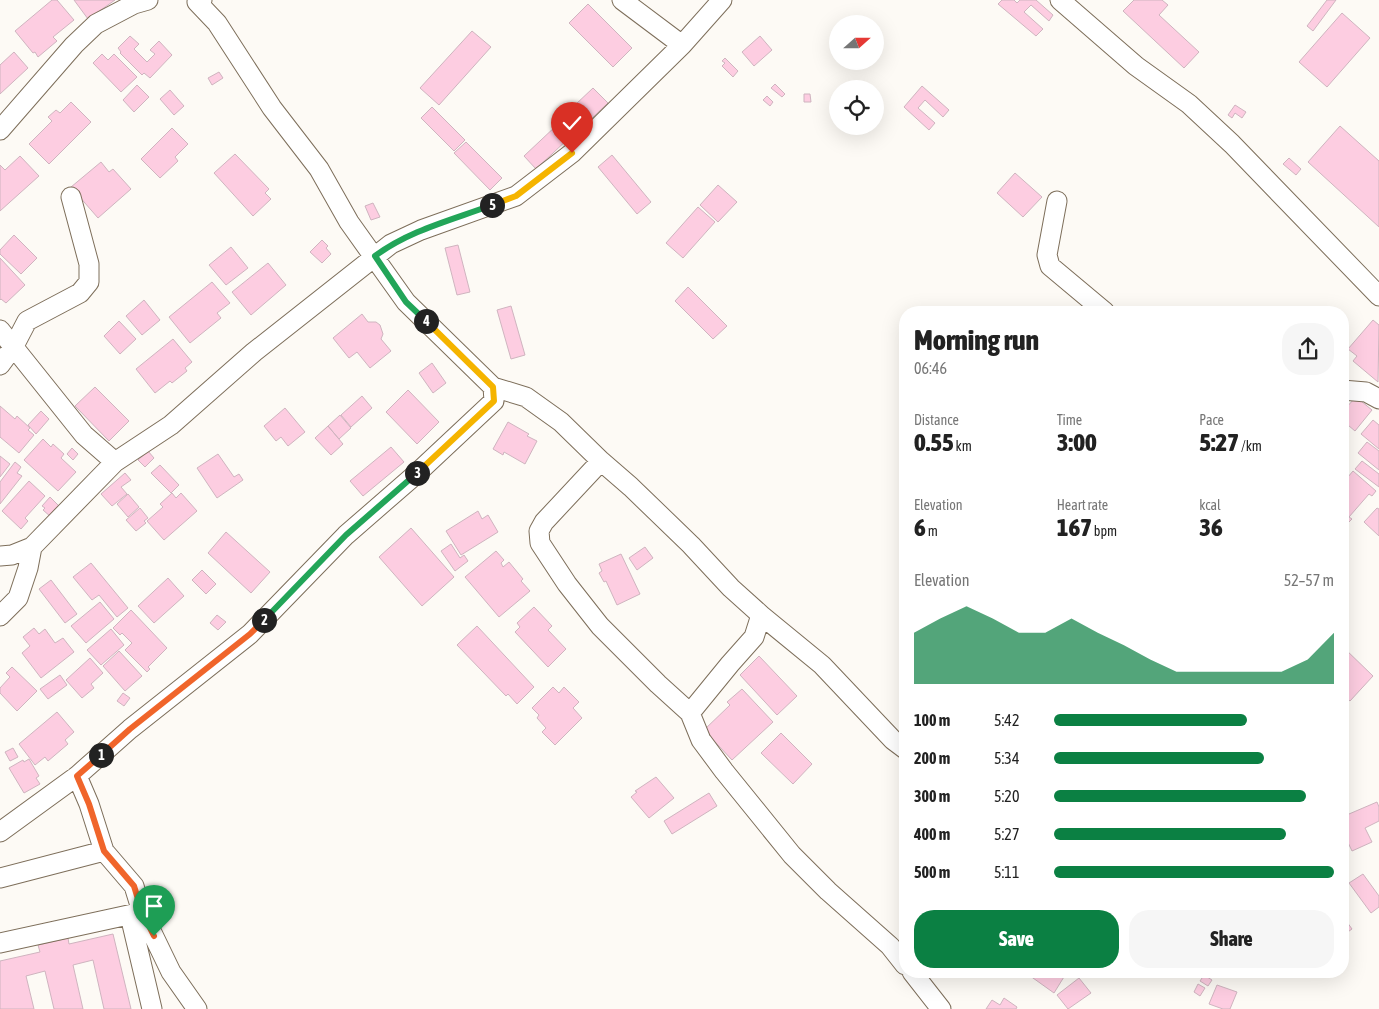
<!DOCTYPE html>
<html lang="en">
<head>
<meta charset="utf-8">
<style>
  :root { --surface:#fff; --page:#f6f6f6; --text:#222; --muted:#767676; --accent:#0b8043 }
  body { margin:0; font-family:"Asap Condensed",sans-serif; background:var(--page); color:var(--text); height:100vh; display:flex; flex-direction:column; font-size:19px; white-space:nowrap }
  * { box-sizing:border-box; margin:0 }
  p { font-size:16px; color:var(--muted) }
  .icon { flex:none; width:28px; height:28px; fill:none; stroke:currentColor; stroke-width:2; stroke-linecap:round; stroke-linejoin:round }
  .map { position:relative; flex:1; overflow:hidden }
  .panel { position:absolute; left:899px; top:306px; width:450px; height:672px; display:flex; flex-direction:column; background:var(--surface); border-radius:20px; box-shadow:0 5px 20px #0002 }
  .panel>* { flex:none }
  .needle { width:32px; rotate:69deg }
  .controls { position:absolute; left:829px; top:15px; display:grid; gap:10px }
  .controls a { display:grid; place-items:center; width:55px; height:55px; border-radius:50%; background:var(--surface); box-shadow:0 5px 20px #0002; font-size:25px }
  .pin { position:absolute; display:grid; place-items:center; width:42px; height:42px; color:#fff; margin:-51px -21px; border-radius:50% 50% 50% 0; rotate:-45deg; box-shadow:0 0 5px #0007 }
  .pin .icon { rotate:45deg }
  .km { position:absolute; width:25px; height:25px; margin:-12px; border-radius:50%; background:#222; color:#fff; font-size:14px; line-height:25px; text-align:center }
  .round { display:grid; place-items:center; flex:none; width:52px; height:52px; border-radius:20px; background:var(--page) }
  .headline { display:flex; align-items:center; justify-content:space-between; height:85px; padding:0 15px }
  h1 { font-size:28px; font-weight:800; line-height:38px }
  .figures { display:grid; grid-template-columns:repeat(3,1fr); gap:8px; height:85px; padding:5px 15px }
  .figures div { display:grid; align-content:center }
  .figures b { font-size:25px; font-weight:800 }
  .figures small { font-size:14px; font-weight:400 }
  .figures p { font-size:14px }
  .chart { height:140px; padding:10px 15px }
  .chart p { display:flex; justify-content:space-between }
  .chart svg { width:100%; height:90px; margin-top:5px; fill:var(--accent); opacity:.7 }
  .cta { display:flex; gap:10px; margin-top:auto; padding:10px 15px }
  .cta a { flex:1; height:58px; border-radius:20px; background:var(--accent); color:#fff; font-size:20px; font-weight:800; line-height:58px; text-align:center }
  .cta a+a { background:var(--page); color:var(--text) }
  ul { padding:0 15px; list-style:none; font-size:16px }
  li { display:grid; grid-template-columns:80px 60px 1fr; align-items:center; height:38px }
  li i { height:12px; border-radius:6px; background:var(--accent) }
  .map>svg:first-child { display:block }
</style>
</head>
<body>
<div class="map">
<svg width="1379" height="1009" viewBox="0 0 1379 1009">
  <rect width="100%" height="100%" fill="#fdfaf5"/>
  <path fill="#fdcde1" stroke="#cfb4bf" d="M52,0H57L74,20L53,37L57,41L38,57L35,52L33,53L15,31Z
    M74,0H115L88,19Z
    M1002,0H1014L1017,3L1020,0H1036L1053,15L1049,21L1031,5L1024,12L1043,29L1036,36L998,4Z
    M1134,0H1162L1168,5L1159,15L1199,52L1184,68L1123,11Z
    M1327,0H1336L1313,31L1307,26Z
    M588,4L632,48L613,67L569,23Z
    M1342,13L1370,38L1327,87L1299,62Z
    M472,31L491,47L439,105L420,88Z
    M130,36L139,44L134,49L147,62L155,54L150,50L159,41L172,55L150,78L144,73L142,75L120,53L121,52L118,48Z
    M760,36L772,50L754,66L742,52Z
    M14,52L28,68L0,94V65Z
    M102,54L108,60L114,54L137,77L121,92L93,63Z
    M725,58L738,71L733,77L722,66L725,63L722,61Z
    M219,72L223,78L212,85L208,78Z
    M775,84L785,94L782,97L771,88Z
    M137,85L149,97L134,112L123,100Z
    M922,86L949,110L943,117L925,100L918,108L935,123L929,130L904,107Z
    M593,88L608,103L590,120L575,105Z
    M170,90L184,106L174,115L160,99Z
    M804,94H810L811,102H804Z
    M767,96L773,102L770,106L763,100Z
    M71,102L91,122L49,164L29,144L52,121L48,117L56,110L60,113Z
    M1235,105L1246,112L1242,118L1235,113L1232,118L1228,115Z
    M432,107L465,140L454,151L421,118Z
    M576,108L588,122L570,137L558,122Z
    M557,125L569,138L536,169L524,156Z
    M1340,126L1379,161V227L1308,162Z
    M172,128L188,144L175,157L178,161L160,178L141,159Z
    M466,142L502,178L490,190L454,153Z
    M235,154L269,189L265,193L271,199L253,216L214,173Z
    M612,155L651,202L637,214L598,167Z
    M20,156L39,176L0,211V165L5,170Z
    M1289,158L1301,169L1296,175L1283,164Z
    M101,162L109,172L113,169L131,189L98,218L71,187Z
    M1015,173L1042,197L1023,217L997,193Z
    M718,185L737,202L718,222L700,205Z
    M373,203L380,217L371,220L365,206Z
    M698,207L715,222L683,258L666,243Z
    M14,235L37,258L21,274L0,254V250Z
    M322,240L328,246L326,248L331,254L322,263L310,252Z
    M458,245L470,292L457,295L445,248Z
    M231,247L248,268L226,285L209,265Z
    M0,258L25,285L6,303L1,299L0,300Z
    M268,263L286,285L251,315L232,292Z
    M212,282L230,303L217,313L221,318L190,343L169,317Z
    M688,287L727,326L713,339L675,301Z
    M144,300L160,320L142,335L126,316Z
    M511,306L525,355L511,359L497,310Z
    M362,314L368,322H376L380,325L383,334L381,339L391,351L370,368L357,352L349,358L333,338Z
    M1373,320L1379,325L1378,382L1353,361L1357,356L1348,349Z
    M119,321L136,339L120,354L104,336Z
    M173,339L192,362L185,368L187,371L172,383L170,381L155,393L136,369Z
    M432,363L446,383L433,393L419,373Z
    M95,387L129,421L109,441L75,406Z
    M408,390L439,422L417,444L386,412Z
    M362,396L372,408L351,427L341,415Z
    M1356,397L1372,410L1355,431L1342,420V412Z
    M0,406L15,419L17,416L30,428L28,430L34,435L19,453L0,437Z
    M285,408L305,432L288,446L281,437L276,441L264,426Z
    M41,411L49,419L36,434L28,425Z
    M340,415L351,428L339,439L328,426Z
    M1373,420L1379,425V449L1361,434Z
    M508,422L529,434L527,436L537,441L525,464L504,452L503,455L493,449Z
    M328,426L343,444L331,455L315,438Z
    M43,439L51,447L53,444L64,454L61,458L76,472L58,491L24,460Z
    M1367,442L1379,451V470L1358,453Z
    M391,447L404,462L363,496L350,481Z
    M72,448L78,454L73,460L67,454Z
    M148,451L154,458L145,467L138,460Z
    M218,454L234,477L239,474L243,480L217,498L197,468Z
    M0,456L10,464L0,477Z
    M1362,461L1379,474V487L1355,469Z
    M15,462L21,467L17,473L22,476L0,504V482Z
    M160,465L179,485L171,493L151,473Z
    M1353,471L1376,491L1372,496L1369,494L1349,517L1352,519L1347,524L1342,520V484Z
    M125,473L131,480L121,487L127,494L112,506L101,494Z
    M29,481L45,496L25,518L28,521L21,529L2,511Z
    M172,493L176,498L181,493L197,511L164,540L147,521L163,507L160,504Z
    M128,494L139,507L128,517L117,504Z
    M50,497L60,507L51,517L43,510L45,508L42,506Z
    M140,508L148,518L144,521L146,523L136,531L126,520Z
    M1377,508L1379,509V536L1364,522Z
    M478,511L482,519L488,515L498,532L461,555L446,531Z
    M411,528L454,577L422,606L379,557Z
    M226,532L270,572L251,593L208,553Z
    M451,544L460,558L464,555L468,561L455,571L441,551Z
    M645,547L653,558L637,570L629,558Z
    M496,551L504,560L501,563L503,567L509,562L523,579L521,581L530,591L499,617L465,577Z
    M621,554L640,594L617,605L606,581L604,582L599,573L602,571L599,564Z
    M91,563L128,608L117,617L99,595L92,600L73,577Z
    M202,570L216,584L206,594L192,580Z
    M168,578L184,596L154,623L138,606Z
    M51,580L77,614L65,623L39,589Z
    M100,602L114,619L86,643L71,626Z
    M534,607L552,626L548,630L566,649L548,667L515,632L520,627L517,623Z
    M131,610L167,648L148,667L150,669L147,672L125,650L132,643L122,633L120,635L113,628Z
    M217,615L226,622L218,630L210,623Z
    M477,626L534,687L517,704L508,694L506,696L457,645Z
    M34,628L39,634L45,629L55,643L63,638L74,652L41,678L22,653L30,646L23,637Z
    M111,629L124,645L101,665L87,650Z
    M1342,646L1373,676L1350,701L1342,694Z
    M119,651L142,676L125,691L103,666Z
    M759,656L797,696L777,715L740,675Z
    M90,658L103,673L91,684L94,688L82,698L66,680Z
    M12,667L37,691L17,711L0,693V688L10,677L6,673Z
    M60,675L67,685L48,699L40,689Z
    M553,687L559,693L564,687L579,702L573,708L582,718L555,745L542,732L546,728L537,718L539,715L532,708Z
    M742,689L773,722L732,760L704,730L730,705L727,702Z
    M123,693L130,698L124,706L117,701Z
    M57,712L74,732L65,740L68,744L48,761L45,757L35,765L19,744Z
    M781,733L812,764L793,784L761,753Z
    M13,748L18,757L10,761L5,752Z
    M29,759L39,776L36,778L40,784L24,793L9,768L23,760L24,762Z
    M656,777L674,798L649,818L631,797L637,792L635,791Z
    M709,793L717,806L672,834L664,821Z
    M1377,802L1379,807V821L1365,828L1372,842L1352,851L1342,830V817Z
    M1363,874L1379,896V907L1371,913L1349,883Z
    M1342,915L1352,929L1342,936Z
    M113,934L131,1009H104L93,960L73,965L83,1009H54L45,971L26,976L34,1009H0V961L40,952L38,945L68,938L69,944Z
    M1067,972L1054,993L1026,973V972Z
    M1204,975L1212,980L1208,986L1200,981Z
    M1079,978L1091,993L1068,1009L1057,995Z
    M1198,984L1205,988L1200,996L1194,992Z
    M1217,985L1237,992L1230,1009H1223L1209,1004Z
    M1004,998L1017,1007L1016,1009H986L992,1000L1000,1005Z"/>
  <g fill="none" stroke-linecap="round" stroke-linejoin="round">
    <g stroke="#7d6e5a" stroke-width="21">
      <path id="minor" d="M202,0L197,2L217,23L272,108L319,169L349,222L406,302L493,387L526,397L561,422L601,461L631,487L691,545L731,588L761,615L754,637L730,664L690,713
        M622,0L682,45
        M1060,0L1136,66L1189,104L1232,144L1379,296
        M0,130L74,45L96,24L134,4L148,0
        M1057,201L1047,255L1050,266L1105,312
        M0,330L84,435L115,462L171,425L254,352L391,244L421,230L516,196L572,153L682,45L722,0
        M0,365L14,346L27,321L80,293L89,282V264L71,197
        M1342,390L1366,392L1379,399
        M601,461L544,522L539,531L540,543L567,584L600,626L658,684L690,713L701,740L724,771L792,855L828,891L890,946L905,965
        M0,556L12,555L32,547L115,462
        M761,615L822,665L893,740L905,749
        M0,616L18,598L28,568L32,547
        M77,776L89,804L104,851L134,886L142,912L171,972L197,1009
        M0,832L77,776L130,729L250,634L346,535L415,475L494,401L493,387
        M0,878L104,851
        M142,912L132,924L152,1009
        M0,943L142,912
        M912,972L941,1009"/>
    </g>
    <use href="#minor" stroke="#fff" stroke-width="19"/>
  </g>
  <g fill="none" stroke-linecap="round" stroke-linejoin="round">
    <g stroke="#fff" stroke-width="10">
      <path id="split-1" d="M101,755L77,776L89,804L104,851L134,886L142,912L154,936"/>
    </g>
    <g stroke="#fff" stroke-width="10">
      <path id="split-2" d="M101,755L130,729L250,634L264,620"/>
    </g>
    <g stroke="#fff" stroke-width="10">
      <path id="split-3" d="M264,620L346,535L417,473"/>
    </g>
    <g stroke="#fff" stroke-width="10">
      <path id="split-4" d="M417,473L494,401L493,387L426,321"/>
    </g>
    <g stroke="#fff" stroke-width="10">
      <path id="split-5" d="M426,321L406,302L375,256C410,230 452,220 492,205"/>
    </g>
    <g stroke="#fff" stroke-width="10">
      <path id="split-6" d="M492,205L516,196L572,153"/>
    </g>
    <use href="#split-1" stroke="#f0652b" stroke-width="6"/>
    <use href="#split-2" stroke="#f0652b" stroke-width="6"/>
    <use href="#split-3" stroke="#22a559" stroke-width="6"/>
    <use href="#split-4" stroke="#f5b400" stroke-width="6"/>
    <use href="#split-5" stroke="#22a559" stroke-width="6"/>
    <use href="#split-6" stroke="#f5b400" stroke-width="6"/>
  </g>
</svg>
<div class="controls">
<a><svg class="needle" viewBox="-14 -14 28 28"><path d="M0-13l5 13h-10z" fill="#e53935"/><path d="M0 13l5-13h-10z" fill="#767676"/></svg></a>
<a><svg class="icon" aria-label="locate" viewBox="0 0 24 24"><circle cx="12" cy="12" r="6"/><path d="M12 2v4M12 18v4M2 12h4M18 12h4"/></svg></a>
</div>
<div class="pin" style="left:154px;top:936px;background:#1e9e55"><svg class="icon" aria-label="arrive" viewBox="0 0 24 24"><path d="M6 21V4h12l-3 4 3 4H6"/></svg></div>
<div class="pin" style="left:572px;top:153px;background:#d93025"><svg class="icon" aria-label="check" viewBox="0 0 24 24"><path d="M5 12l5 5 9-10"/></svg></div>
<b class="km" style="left:101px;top:755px">1</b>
<b class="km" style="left:264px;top:620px">2</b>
<b class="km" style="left:417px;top:473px">3</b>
<b class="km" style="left:426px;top:321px">4</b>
<b class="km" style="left:492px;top:205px">5</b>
<section class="panel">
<div class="headline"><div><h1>Morning run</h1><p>06:46</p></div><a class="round"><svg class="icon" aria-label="share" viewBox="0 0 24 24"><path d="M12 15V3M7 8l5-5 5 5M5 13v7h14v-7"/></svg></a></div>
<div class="figures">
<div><p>Distance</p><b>0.55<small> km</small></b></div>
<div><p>Time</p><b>3:00</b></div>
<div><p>Pace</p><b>5:27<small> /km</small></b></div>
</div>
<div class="figures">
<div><p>Elevation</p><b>6<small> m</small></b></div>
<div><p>Heart rate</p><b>167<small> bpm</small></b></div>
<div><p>kcal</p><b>36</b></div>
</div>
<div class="chart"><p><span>Elevation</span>52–57 m</p>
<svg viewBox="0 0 160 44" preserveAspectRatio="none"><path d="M0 44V19L10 12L20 6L30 12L40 19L50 19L60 12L70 19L80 25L90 32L100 38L110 38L120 38L130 38L140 38L150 32L160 19V44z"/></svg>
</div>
<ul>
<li><b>100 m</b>5:42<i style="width:69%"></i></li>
<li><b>200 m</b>5:34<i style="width:75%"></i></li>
<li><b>300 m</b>5:20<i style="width:90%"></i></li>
<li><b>400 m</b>5:27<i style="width:83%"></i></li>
<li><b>500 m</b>5:11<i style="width:100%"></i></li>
</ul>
<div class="cta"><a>Save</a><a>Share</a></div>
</section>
</div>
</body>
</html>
